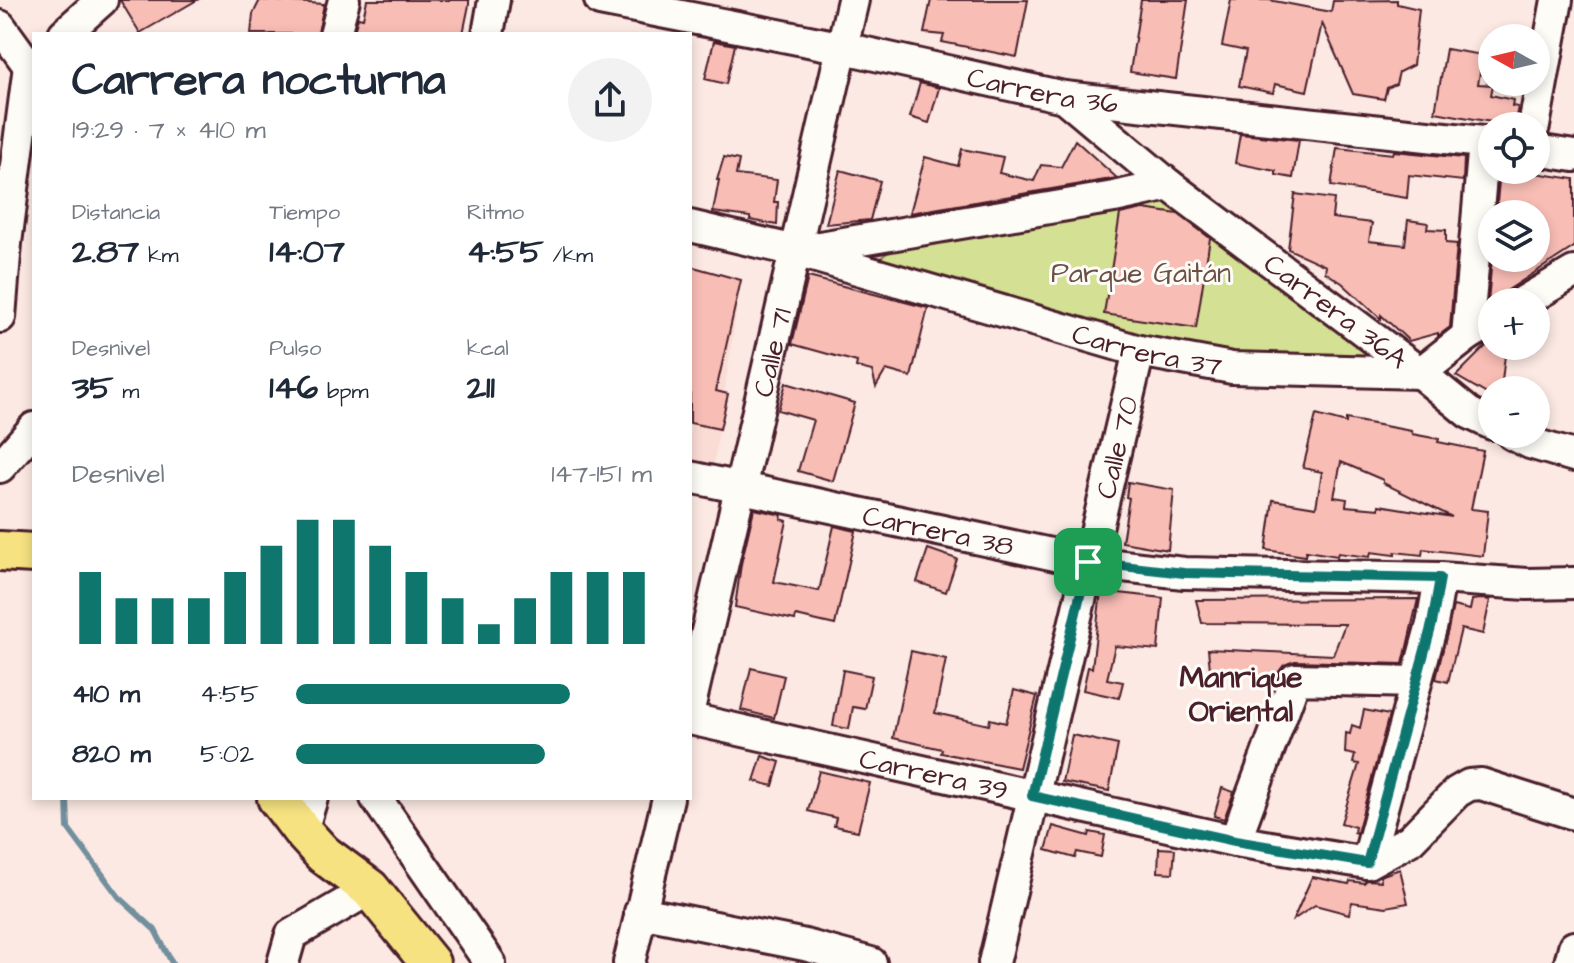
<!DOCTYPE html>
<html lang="es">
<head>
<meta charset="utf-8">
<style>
  :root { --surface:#fff; --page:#f2f2f3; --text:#1f2937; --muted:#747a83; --accent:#0f766e }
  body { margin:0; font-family:"Architects Daughter",sans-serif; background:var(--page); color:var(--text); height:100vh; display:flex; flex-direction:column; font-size:30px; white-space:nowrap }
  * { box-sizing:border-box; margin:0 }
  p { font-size:26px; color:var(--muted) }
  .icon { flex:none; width:44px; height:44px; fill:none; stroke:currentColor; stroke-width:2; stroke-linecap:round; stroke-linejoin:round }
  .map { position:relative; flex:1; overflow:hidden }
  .drawer { position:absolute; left:32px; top:32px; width:660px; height:768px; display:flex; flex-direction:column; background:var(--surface); border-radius:0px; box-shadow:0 4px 12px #0003 }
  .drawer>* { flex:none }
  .needle { width:52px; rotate:278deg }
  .controls { position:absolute; left:1478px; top:24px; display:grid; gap:16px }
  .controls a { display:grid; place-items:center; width:72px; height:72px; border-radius:50%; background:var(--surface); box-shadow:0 4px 12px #0003; font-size:40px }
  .pin { position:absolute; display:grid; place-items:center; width:68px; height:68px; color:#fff; margin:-34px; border-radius:16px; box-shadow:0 4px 12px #0006 }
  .round { display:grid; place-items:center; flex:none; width:84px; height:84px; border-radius:42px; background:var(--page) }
  .head { display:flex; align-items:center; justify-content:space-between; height:136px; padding:0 40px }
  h1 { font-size:44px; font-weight:800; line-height:60px }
  .stats { display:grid; grid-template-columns:repeat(3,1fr); gap:12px; height:136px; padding:8px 40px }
  .stats div { display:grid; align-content:center }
  .stats b { font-size:34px; font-weight:800 }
  .stats small { font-size:22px; font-weight:400 }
  .stats p { font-size:22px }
  .chart { height:224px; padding:16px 40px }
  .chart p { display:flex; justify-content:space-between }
  .chart svg { width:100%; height:144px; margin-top:8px; stroke:var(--accent); stroke-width:6 }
  ul { padding:0 40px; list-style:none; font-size:26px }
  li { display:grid; grid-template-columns:128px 96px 1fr; align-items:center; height:60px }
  li i { height:20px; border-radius:10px; background:var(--accent) }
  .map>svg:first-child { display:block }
</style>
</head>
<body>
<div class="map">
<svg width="1574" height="963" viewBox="0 0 1574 963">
  <rect width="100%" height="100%" fill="#fce9e3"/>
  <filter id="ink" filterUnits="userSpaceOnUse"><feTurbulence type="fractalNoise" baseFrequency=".0125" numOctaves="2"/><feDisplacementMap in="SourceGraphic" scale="16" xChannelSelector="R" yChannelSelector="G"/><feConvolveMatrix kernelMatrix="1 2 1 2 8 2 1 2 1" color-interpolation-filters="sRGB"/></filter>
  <g filter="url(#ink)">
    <path fill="#fbdcd5" d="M690,265L741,280L714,464L690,460Z"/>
    <path fill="#d4e093" stroke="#8f805f" stroke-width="2" d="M1169,185L1344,315L1371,363L1194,361L875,262L917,231Z"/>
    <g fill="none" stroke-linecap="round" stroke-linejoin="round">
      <path stroke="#718f9d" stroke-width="6" d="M67,798L68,828L119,897L155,930L172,963"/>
    </g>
    <path fill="#f8bdb5" stroke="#4a1f2b" stroke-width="2" fill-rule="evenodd" d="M120,0H197L140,33Z
      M260,0L324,4L318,34H251L253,14Z
      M367,0H469V5L463,34H360L354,32L358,17L363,18Z
      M931,0H1028L1017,57L942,42L944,35L924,33Z
      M1141,0H1188L1176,79L1130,72Z
      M1231,0H1269L1331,12L1333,1L1397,0V4L1419,9L1413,65L1399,72L1396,84L1387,88L1384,99L1353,94L1322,23L1307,91L1275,84L1273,93L1239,86L1246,51L1222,46Z
      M714,41L735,45L726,84L705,79Z
      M1446,49L1483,55L1478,84L1493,85L1491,95L1513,100L1512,106L1518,107L1514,126L1435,112Z
      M920,83L939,88L929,123L910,117Z
      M1240,134L1299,140L1293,178L1276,175V171L1235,163Z
      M1075,140L1117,178L910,213L925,157L958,166L962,149L1003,157L999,173L1034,181L1041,165L1061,167Z
      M1337,148L1393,154L1394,151L1464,158L1463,181L1409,175L1407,198L1331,186Z
      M724,157L739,160L736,175L777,180L774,202H778L777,225L750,220V217L713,212L719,180H717Z
      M840,170L880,181L870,220L826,224Z
      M1500,170H1516L1574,179V247L1488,303L1492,257L1536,258V214H1496Z
      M1295,194L1334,199L1332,218L1372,223L1369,241L1405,245L1408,220L1428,223L1427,229L1446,230V243L1457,244L1450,327L1438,336V333L1409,341L1381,315V319L1342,283L1325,272L1326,266L1288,249Z
      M1143,209L1178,214L1210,238L1196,328L1104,314L1120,214Z
      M690,266L741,280L716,391L728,394L720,429L690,423Z
      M808,277L928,308L911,377L886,370L876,387L872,371L856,367L857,362L792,344Z
      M1486,346H1506L1501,390H1492V397L1456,376Z
      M786,383L855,403L833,481L798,471L813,420L778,410Z
      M1316,415L1346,423V419L1411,431L1412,434L1439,439L1438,442L1483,451L1471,509L1488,511L1483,556L1423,549L1422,555L1395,552V555L1371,552L1370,557L1338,553L1337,556L1306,551L1305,556L1266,550L1273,500L1316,507L1322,472L1303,468ZM1341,462L1383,480V483L1452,517L1379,505V509L1346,506L1347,499L1334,497Z
      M1128,482L1174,490L1168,550L1122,542L1129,498L1126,497Z
      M754,509L782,515L781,519L787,521L774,582L819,591L834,526L856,531L835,625L796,616L795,620L735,607L741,564Z
      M928,549L957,559L946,592L917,582Z
      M1101,591L1163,598L1158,650L1115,646L1107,679L1123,682L1119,698L1083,690L1088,667L1092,668Z
      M1418,599L1403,664L1295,661L1284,665L1274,678L1210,669L1208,649L1333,655L1345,624L1202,623L1196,600Z
      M1481,599L1490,600L1483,634L1461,629L1448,682L1436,679L1453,606L1470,610L1472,600Z
      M911,651L946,659L935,713L989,725L990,719L1006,723L1014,690L1037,696L1019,768L941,753L942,749L893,738Z
      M751,668L784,676L774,718L741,710Z
      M843,670L872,676L865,709L853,707L849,729L833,726Z
      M1364,710L1389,715L1357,833L1354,832L1355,827L1341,823L1359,764L1353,763L1355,755L1345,753L1346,733L1350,734L1352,725L1360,728Z
      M1072,735L1118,745L1109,791L1062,782Z
      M762,756L780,762L773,786L754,781Z
      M819,771L870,783L858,831L834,826L836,818L808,811Z
      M1222,788L1234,792L1224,819L1214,816Z
      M1053,826L1089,836L1090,832L1105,835L1101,857L1077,852L1075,858L1046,850Z
      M1159,848L1175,849L1173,873L1158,872Z
      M1400,869L1408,903L1386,907L1352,902L1349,914L1315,905L1293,920L1312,877L1349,884L1350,881L1364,883L1367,880L1381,881L1380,876Z"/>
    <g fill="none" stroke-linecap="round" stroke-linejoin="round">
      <g stroke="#4a1f2b" stroke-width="36">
        <g id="minor">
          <path id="s1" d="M600,0L844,48L1064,97L1492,143"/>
          <path d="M0,26L29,66"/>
          <path d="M64,34L102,0"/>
          <path d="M335,34L344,0"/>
          <path d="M488,34L494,0"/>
          <path id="s2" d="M1064,97L1169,185L1420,373L1469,413L1492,424"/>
          <path d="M1534,126L1557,0"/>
          <path d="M1536,150L1574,156"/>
          <path id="s3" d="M690,226L796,251L1139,351L1232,368L1420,373"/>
          <path d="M802,250L1114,197L1169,185"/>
          <path d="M1523,302L1574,272"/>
          <path d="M0,317L6,243L29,66L34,61"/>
          <path d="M1467,336L1484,142"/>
          <path d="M1420,373L1467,336L1492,321"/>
          <path d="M1512,434L1530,443L1574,456"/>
          <path d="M0,467L34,428"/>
          <path id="s4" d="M690,477L1088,562L1184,573L1440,578L1527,584L1574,583"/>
          <path id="s5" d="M690,705L853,0"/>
          <path id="s6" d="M690,719L1235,841L1367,863L1410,840L1457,792L1469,785L1481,784L1574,814"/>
          <path d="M376,798L490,963"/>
          <path d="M302,831L312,798"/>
          <path d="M1235,841L1295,679L1415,682"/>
          <path d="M1367,863L1432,624L1440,578"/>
          <path d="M640,912L805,945L871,963"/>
          <path d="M283,963L291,935L370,889"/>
          <path d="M629,963L668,798"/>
          <path id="s7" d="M994,963L1139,351"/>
          <path d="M1570,963L1574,947"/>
        </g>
      </g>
      <g stroke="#4a1f2b" stroke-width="44">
        <path id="major" d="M0,551L34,553
          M277,798L302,831L323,854L370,889L430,963"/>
      </g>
      <use href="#minor" stroke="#fdfcf7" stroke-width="30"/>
      <use href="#major" stroke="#f6e281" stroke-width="38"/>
    </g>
  </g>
  <g fill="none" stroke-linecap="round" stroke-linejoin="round" filter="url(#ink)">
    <g stroke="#fff" stroke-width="16">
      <path id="route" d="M1088,562L1184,573L1440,578L1432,624L1367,863L1235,841L1032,796Z"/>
    </g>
    <use href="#route" stroke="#0f766e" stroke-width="10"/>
  </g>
  <g text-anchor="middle" stroke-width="6" stroke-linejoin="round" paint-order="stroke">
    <g font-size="28" fill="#4a1f2b" stroke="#fdfcf7">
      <text dy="10" stroke="none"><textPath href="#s1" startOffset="452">Carrera 36</textPath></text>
      <text dy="10" stroke="none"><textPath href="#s2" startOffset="346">Carrera 36A</textPath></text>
      <text dy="10" stroke="none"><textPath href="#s3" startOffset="474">Carrera 37</textPath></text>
      <text dy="10" stroke="none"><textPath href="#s5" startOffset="362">Calle 71</textPath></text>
      <text dy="10" stroke="none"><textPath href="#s7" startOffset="530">Calle 70</textPath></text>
      <text dy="10" stroke="none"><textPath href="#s4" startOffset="254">Carrera 38</textPath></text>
      <text dy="10" stroke="none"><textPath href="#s6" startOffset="250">Carrera 39</textPath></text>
    </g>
    <g font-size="28" fill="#6c4f45" stroke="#fdfcf7">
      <text x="1141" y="282">Parque Gaitán</text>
    </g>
    <g font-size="30" font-weight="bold" fill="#4a1f2b" stroke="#fdfcf7">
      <text x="1241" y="687">Manrique<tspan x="1241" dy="34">Oriental</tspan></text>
    </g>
  </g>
</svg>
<div class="controls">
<a><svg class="needle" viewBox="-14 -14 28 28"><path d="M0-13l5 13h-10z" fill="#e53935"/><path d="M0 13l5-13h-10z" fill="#747a83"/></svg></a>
<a><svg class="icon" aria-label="locate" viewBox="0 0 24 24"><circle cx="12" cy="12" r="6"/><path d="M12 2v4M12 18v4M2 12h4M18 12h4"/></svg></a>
<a><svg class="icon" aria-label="layers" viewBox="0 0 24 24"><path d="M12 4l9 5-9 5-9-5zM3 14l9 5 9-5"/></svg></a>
<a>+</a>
<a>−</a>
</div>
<div class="pin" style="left:1088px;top:562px;background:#1e9e55"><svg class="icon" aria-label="arrive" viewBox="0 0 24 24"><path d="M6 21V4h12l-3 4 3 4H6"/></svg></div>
<section class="drawer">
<div class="head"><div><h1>Carrera nocturna</h1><p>19:29 · 7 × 410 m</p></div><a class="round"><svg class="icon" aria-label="share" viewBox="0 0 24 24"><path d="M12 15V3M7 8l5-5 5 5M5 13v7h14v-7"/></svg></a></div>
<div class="stats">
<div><p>Distancia</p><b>2.87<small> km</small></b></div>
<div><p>Tiempo</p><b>14:07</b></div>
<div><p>Ritmo</p><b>4:55<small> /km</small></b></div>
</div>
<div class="stats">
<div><p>Desnivel</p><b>35<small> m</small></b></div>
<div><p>Pulso</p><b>146<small> bpm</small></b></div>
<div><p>kcal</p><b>211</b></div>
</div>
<div class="chart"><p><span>Desnivel</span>147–151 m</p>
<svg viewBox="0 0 160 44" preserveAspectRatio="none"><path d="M5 44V22M15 44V30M25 44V30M35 44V30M45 44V22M55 44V14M65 44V6M75 44V6M85 44V14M95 44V22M105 44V30M115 44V38M125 44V30M135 44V22M145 44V22M155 44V22"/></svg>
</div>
<ul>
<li><b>410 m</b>4:55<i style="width:77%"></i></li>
<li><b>820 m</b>5:02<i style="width:70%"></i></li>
</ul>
</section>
</div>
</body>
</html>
